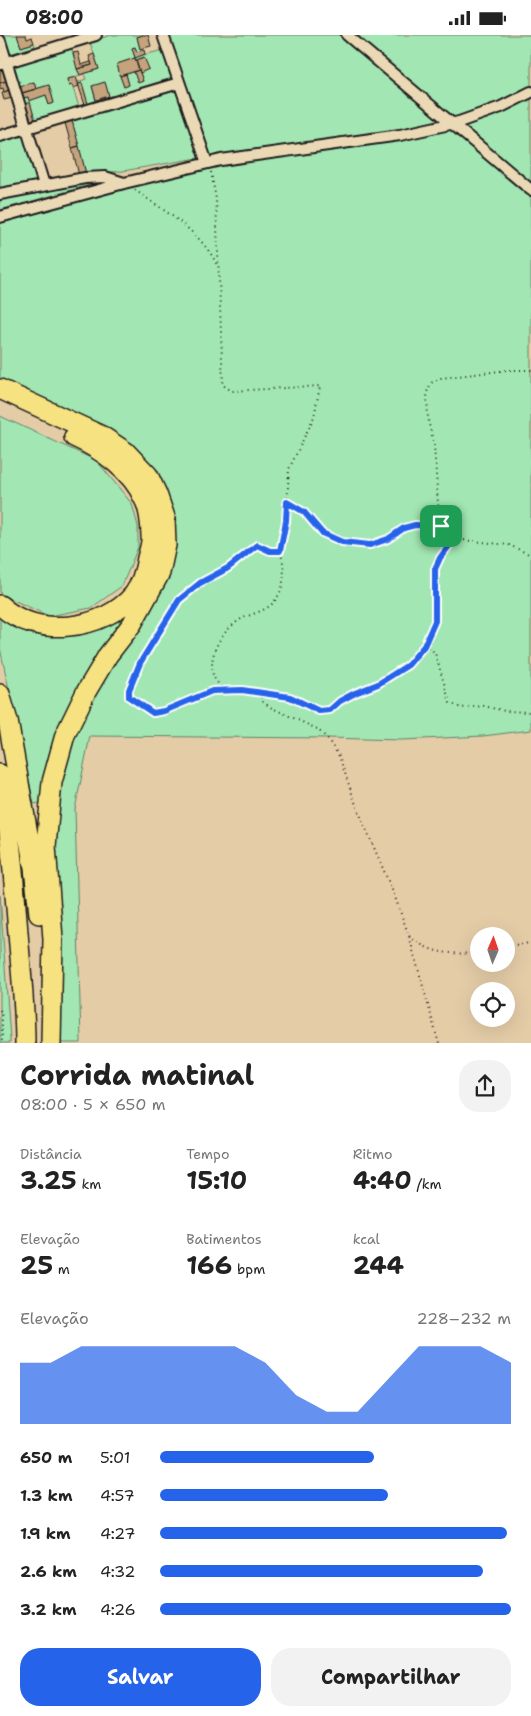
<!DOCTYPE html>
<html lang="pt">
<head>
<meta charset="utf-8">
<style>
  :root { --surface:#fff; --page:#f2f2f2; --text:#222; --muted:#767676; --accent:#2563eb }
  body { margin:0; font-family:"Shantell Sans",sans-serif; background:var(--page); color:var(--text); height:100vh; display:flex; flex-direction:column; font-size:19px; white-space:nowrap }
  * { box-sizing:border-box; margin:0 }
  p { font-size:16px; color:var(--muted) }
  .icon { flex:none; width:28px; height:28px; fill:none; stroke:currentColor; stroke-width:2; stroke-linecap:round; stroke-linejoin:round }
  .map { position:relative; height:1008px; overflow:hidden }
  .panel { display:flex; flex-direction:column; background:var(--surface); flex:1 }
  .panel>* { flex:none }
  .needle { width:32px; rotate:2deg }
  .fabs { position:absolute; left:470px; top:892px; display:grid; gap:10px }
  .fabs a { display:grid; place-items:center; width:45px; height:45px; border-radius:50%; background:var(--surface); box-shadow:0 5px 20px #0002; font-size:25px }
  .pin { position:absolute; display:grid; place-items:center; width:42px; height:42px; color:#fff; margin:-21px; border-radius:10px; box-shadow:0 2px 8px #0006 }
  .round { display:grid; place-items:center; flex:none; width:52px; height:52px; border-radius:20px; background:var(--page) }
  .overview { display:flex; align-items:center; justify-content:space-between; height:85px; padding:0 20px }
  h1 { font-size:28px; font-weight:700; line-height:38px }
  .stats { display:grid; grid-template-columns:repeat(3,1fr); gap:8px; height:85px; padding:5px 20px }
  .stats div { display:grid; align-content:center }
  .stats b { font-size:25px; font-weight:700 }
  .stats small { font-size:14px; font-weight:400 }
  .stats p { font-size:14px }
  .chart { height:140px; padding:10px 20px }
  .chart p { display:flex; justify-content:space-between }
  .chart svg { width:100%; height:90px; margin-top:5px; fill:var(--accent); opacity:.7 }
  .action { display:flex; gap:10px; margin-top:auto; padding:10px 20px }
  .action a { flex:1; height:58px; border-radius:20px; background:var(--accent); color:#fff; font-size:20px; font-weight:700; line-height:58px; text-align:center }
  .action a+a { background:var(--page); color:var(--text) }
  ul { padding:0 20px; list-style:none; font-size:16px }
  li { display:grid; grid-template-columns:80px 60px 1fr; align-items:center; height:38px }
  li i { height:12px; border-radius:6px; background:var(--accent) }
  .status { display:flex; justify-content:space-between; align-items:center; height:35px; padding:0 25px; background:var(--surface); direction:ltr }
  .status svg { height:14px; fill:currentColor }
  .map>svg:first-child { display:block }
</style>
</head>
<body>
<div class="status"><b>08:00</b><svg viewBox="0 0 49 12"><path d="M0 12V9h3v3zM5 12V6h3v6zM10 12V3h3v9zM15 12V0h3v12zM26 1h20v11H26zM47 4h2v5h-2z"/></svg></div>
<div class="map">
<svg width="531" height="1009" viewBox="0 0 531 1009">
  <rect width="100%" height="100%" fill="#e4cca7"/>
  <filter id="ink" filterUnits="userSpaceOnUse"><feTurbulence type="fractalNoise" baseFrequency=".02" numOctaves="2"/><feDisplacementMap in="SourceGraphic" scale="10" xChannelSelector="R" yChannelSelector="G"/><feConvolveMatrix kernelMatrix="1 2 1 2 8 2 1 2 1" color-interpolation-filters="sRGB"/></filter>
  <g filter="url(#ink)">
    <path fill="#a2e7b3" stroke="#5f8268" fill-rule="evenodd" d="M4,0H17L21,12L34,8L35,11L10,19Z
      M111,0H143L137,2L140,14L143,13L144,15L137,17L135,12L132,13L135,22L164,15L173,43L109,62L105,48L92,51L96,66L88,69L82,48L78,49V47L86,44L84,39L99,34L90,7ZM135,23L143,46L138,47L134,37L126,39L129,50L124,52L117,29Z
      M168,0H531V695L483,701L402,705L327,703L90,701L75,774L81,1008H59L50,813L69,702L106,634L141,586L148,440L0,354V182L220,124L208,119Z
      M71,12L80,40L67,45L69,51L72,50L79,72L35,85L30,68L25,69L23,63L28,62L30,65L46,60L49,70L54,68L49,50L36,54L34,47L20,51L14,29Z
      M172,55L179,59L199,118L198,123L123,136L86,139L72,86Z
      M19,98L24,100L38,147L0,154V104Z
      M91,145L94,147L93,149L0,175V164Z
      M0,381L97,426L132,469L138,491V512L122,551L91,573L49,581L2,560L0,557Z
      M131,575C117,594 100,613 88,634C64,675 46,721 40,768L34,769L0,613V578L28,596Z
      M0,860L10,1004V1008H0Z"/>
    <path fill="#c4a37d" stroke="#1c1c1c" d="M17,0H26L27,4L32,2L34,8L21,12Z
      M143,0H148L151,11L140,14L137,2Z
      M135,12L137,17L144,15L145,19L135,23L132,13Z
      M78,17L81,30L91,27L92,30L77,34L73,18Z
      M94,19L99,34L80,40L77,34L92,30L89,21Z
      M144,22L149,34L140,38L136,25Z
      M135,23L139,35L120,41L117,29Z
      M2,33L6,46L0,48V34Z
      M139,35L143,46L138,48L134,37Z
      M126,39L129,50L124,52L120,41Z
      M76,42L79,51L73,53L72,50L69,51L67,44Z
      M6,46L9,55L4,57L3,53L0,54V48Z
      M34,47L36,54L22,58L20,51Z
      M105,47L109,61L96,65L92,51Z
      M82,48L88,69L85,70L78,49Z
      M49,50L54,68L49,70L46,60L29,66L28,62L23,63L22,58Z
      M9,55L12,63L4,65L2,58Z
      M30,67L35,85L31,86L25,69Z
      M72,86L79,111L72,113L65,88Z
      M79,111L86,139L79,140L72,113Z"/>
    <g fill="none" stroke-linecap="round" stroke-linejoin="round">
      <g stroke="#1c1c1c" stroke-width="14">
        <path id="minor" d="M163,0L207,128
          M347,0L531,155
          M0,6L44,150
          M1,29L96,0
          M0,101L179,48
          M0,159L85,143L105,142L124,148
          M0,182L124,148L221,125L400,100L459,87L501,72L531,57"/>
      </g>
      <g stroke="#1c1c1c" stroke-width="22">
        <path id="motorway" d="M0,354L102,401L126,417L148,440L157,459L165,482L166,510L160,538L132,589L108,620L86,657L65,700L52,747L46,811L53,904L51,1009
          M0,570C35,604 104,596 134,559C141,549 145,535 147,523C149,516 152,508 151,501C151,490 149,473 144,464C132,436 101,414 74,402
          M0,659L8,686L34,833L39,879
          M0,739C10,791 14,845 18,898C21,935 25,971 25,1009"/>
      </g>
      <path stroke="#1c1c1c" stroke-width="2" stroke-dasharray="1 4" stroke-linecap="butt" d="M211,137L216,164L223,350L232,356L320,351L314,382L289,434L286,486L280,516H270L257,510L228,533L200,548L179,565L140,628L129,655V661L153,679L164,676L212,657L242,655L290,662L319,676L330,675L340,666L355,658L378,649L408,631L424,611L435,586V534L440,523L454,504
        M135,155C165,177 201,196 217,230
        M531,335H508L441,343L431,348L427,357L428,385L434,410L438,468L441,491L454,504L509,510L531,520
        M287,467L304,477L322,498L343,507L370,510L388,503L403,493L415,490L441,491
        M425,609L435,618L450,668L461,673L484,671L505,676L531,677
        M224,656C221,651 215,646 213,640C208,617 223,594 243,583C252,579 264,576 271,570C286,556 286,533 280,516
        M260,657L262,666L270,672L317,694L327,703L339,721L356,770L395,862L409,901L439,1009
        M409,901C432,920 450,919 479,918
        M506,911L531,908
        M0,975L2,982V1009"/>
      <use href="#minor" stroke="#ebd9b6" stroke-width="10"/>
      <use href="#motorway" stroke="#f6e281" stroke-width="19"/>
    </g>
  </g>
  <g fill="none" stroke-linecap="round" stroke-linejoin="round" filter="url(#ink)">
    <g stroke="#fff" stroke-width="10">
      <path id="route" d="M287,467L304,477L322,498L342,507L370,510L388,504L404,493L415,490L441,491L454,504L440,523L435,534V586L424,611L408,630L378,649L355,658L340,666L330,675L319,676L290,662L242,655L212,656L164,676L153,678L129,662V655L140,628L179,565L200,548L228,533L257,510L270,516H280L286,486Z"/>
    </g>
    <use href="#route" stroke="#2563eb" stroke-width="6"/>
  </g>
</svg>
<div class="fabs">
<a><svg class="needle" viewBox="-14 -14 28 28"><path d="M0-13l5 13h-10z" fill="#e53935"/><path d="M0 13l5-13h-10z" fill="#767676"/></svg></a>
<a><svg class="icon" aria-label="locate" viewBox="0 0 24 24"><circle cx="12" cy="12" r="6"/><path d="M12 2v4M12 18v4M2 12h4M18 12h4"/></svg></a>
</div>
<div class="pin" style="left:441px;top:491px;background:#1e9e55"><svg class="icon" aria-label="arrive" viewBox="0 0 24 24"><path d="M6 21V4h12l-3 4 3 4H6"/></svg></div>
</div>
<section class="panel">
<div class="overview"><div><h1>Corrida matinal</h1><p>08:00 · 5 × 650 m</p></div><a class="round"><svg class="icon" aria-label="share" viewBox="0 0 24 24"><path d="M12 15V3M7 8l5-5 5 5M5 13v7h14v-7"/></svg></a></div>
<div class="stats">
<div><p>Distância</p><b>3.25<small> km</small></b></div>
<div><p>Tempo</p><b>15:10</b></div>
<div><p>Ritmo</p><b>4:40<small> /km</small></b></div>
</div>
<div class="stats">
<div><p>Elevação</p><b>25<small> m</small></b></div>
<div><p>Batimentos</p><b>166<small> bpm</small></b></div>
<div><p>kcal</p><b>244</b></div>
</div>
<div class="chart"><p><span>Elevação</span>228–232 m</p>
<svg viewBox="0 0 160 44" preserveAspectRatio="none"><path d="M0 44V14L10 14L20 6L30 6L40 6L50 6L60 6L70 6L80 14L90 30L100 38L110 38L120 22L130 6L140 6L150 6L160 14V44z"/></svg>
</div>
<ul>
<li><b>650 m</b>5:01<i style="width:61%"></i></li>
<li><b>1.3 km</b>4:57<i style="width:65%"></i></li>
<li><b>1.9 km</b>4:27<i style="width:99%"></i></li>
<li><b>2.6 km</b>4:32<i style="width:92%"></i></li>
<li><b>3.2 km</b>4:26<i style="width:100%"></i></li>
</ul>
<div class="action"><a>Salvar</a><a>Compartilhar</a></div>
</section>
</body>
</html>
